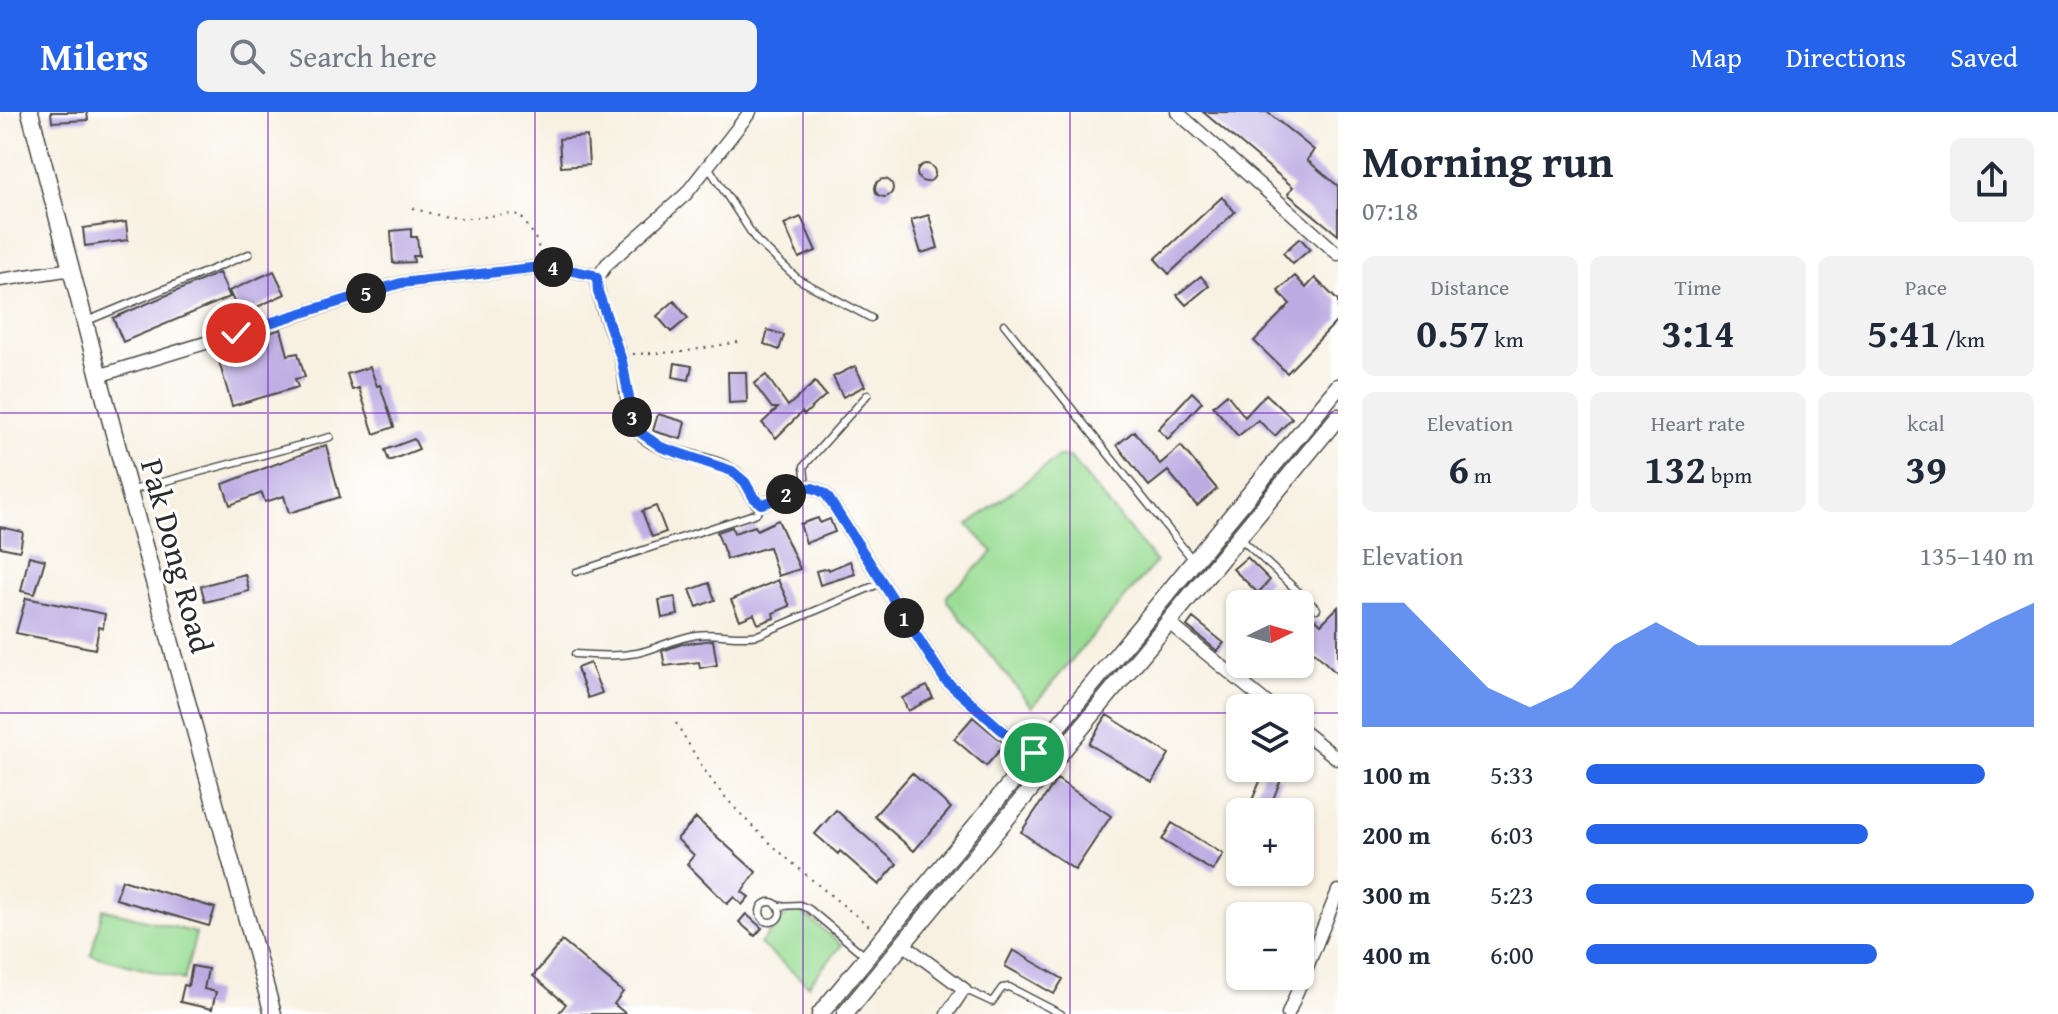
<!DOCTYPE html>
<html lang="en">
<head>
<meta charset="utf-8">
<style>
  :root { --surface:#fff; --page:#f2f2f3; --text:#1f2937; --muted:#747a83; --accent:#2563eb }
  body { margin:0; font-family:"Gentium Book Plus",serif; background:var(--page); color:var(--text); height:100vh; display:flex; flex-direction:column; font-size:30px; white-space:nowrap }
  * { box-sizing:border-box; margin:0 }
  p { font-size:26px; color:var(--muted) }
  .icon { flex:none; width:44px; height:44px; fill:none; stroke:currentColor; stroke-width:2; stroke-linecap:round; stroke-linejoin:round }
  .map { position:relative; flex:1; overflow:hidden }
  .details { display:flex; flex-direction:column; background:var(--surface); width:720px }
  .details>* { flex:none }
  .needle { width:52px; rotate:85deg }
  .fabs { position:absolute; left:1226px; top:478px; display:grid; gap:16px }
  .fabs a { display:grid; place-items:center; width:88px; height:88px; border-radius:12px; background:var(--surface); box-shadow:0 2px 6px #0004; font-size:40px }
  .pin { position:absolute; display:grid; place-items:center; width:68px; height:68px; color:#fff; margin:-34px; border:4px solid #fff; border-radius:50%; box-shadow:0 2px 8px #0007 }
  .km { position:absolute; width:40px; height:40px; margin:-20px; border-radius:50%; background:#222; color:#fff; font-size:22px; line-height:40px; text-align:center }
  .round { display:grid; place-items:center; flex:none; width:84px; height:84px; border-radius:12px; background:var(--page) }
  .overview { display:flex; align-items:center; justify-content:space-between; height:136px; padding:0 24px }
  h1 { font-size:44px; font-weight:700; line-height:60px }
  .stats { display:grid; grid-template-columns:repeat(3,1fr); gap:12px; height:136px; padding:8px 24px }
  .stats div { display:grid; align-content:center; border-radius:12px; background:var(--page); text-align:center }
  .stats b { font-size:40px; font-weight:700 }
  .stats small { font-size:22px; font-weight:400 }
  .stats p { font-size:22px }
  .chart { height:224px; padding:16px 24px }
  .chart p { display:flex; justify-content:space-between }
  .chart svg { width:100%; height:144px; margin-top:8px; fill:var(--accent); opacity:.7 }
  ul { padding:0 24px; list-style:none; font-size:26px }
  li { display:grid; grid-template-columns:128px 96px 1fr; align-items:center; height:60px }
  li i { height:20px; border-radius:10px; background:var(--accent) }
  header { display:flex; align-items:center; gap:48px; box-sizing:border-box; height:112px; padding:0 40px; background:var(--accent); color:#fff }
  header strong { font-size:38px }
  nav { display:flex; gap:44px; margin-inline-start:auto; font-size:28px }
  .search { width:560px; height:72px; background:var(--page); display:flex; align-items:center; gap:20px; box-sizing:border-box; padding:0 28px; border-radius:12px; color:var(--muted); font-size:30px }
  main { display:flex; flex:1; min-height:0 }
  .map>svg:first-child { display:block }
</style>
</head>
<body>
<header>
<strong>Milers</strong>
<div class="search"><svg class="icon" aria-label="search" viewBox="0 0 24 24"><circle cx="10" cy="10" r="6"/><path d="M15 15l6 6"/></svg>Search here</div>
<nav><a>Map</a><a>Directions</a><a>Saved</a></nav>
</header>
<main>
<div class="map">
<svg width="1338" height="902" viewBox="0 0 1338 902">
  <rect width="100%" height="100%" fill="#fff"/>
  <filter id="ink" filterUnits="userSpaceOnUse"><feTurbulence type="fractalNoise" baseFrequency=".0125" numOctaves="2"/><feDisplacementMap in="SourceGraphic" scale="16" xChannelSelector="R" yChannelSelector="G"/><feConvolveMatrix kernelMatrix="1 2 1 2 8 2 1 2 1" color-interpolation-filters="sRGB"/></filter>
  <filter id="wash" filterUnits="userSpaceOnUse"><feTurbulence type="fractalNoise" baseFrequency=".006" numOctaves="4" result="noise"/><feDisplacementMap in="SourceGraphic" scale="32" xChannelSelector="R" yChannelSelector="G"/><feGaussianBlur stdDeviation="1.8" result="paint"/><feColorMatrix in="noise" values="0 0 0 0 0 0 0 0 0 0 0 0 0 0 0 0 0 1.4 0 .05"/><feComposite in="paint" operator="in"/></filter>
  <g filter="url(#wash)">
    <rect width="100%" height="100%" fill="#f8f1e2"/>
    <path fill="#9add94" stroke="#628460" stroke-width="2" d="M1058,345H1070L1156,450L1032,595L947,489V484L993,440L968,413Z
      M103,797L196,821L184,868L91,843Z
      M800,799L842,833L808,873L760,832L786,803Z"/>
    <g id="blocks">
      <path fill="#bbabe2" d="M51,0H87L88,8L52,10Z
        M1203,0H1267L1314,38L1307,48L1338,74V123L1288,82L1293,75Z
        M587,24L589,53L561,55L559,27Z
        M917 61a9 9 0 1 1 18 0a9 9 0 1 1-18 0Z
        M875 76a9 9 0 1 1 18 0a9 9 0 1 1-18 0Z
        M1222,85L1235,100L1169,162L1155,147Z
        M929,103L938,136L921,141L911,108Z
        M801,105L816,139L799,146L784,112Z
        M126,110L128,128L85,134L83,116Z
        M411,117V125H417L419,144H413L414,150L393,151L391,119Z
        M1300,126L1310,137L1293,152L1283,141Z
        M274,159L285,182L240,203L229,179Z
        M219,161L230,185L123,230L113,206Z
        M1201,164L1209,174L1186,193L1177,183Z
        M1295,164L1306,176L1315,166L1338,189V208L1287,261L1254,229L1290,192L1278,179Z
        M674,189L688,206L671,220L657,204Z
        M281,217L288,243L298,241L305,265L295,267L298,275L232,294L218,246L239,239L237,231Z
        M768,218L784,223L779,238L764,232Z
        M675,251L692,254L689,268L673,265Z
        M855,254L865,274L843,285L833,265Z
        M370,255L377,274L380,273L394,315L374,322L359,276L352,278L347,262Z
        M728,260H746L747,290L729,291Z
        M766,263L788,294L815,270L826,283L804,303L802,300L776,326L762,311L778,296H772L754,272Z
        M1192,280L1202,290L1168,327L1158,317Z
        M1227,282L1245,305L1266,282L1292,306L1275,324L1258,308L1238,324L1213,294Z
        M658,302L685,310L681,327L653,319Z
        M1134,319L1160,352L1181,334L1217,377L1197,394L1168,359L1149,374L1117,333Z
        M414,327L419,337L389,349L385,338Z
        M326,333L340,385L289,401L284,384L265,390L262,381L230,393L223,372Z
        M656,394L666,420L652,425L642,399Z
        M818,406L820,411L830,407L835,420L806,431L800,412Z
        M778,408L800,457L778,464L769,435L727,447L717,420L732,415L734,421L755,414L757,418Z
        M0,415L23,420L20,439L0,435Z
        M29,444L45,448L35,482L21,479Z
        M1247,445L1270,468L1258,481L1233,457Z
        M850,449L855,462L820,473L816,459L828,456L829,458Z
        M245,462L249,479L205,490L201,474Z
        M778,468L790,494L773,501L774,506L758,512L754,502L740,508L731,488Z
        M709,471L715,488L697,495L690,478Z
        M675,485L678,503L662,506L659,488Z
        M26,486L105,502L103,516L99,515L95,537L16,521Z
        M1338,495V563L1306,532L1300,538V525L1316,507L1321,512Z
        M1193,506L1224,531L1217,539L1187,514Z
        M713,528L717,553L700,556L699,550L665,554L662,539L682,532Z
        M590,551L602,581L588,586L577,556Z
        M927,574L933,586L908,599L902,586Z
        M1107,603L1169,642L1152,670L1089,632Z
        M973,605L1005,632L986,654L954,627Z
        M1264,660L1281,667L1268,700H1247Z
        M912,661L951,696L914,739L874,704Z
        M1057,667L1111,704L1075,758L1021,720Z
        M836,698L897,752L879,773L840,739L838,742L815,722Z
        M696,706L756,760L742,780L749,785L742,793L734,785L727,792L687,752L694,743L677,727Z
        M1172,711L1223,742L1213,759L1162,728Z
        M122,768L215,796L209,814L116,787Z
        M746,802L762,816L755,824L739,810Z
        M562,829L623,880L614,892L626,902H558L566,892L533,864Z
        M1013,838L1063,867L1054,882L1005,854Z
        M192,854L208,857L204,877L216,880L212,897L180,890L184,873L188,874Z"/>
    </g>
  </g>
  <g filter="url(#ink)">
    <use href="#blocks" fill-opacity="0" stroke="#4a4946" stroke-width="2"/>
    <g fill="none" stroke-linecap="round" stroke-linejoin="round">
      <g stroke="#4a4946" stroke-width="9">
        <path id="lane" d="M707,53L756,128L798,167L871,206
          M87,209L249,142
          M1004,212L1193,448
          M806,375L804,354L868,282
          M129,379L330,325
          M1241,427L1317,497
          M576,460L757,401L761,393
          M575,542C596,543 616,545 637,541C657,537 675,526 696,523C717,520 737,527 758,523L881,471
          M760 800a10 10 0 1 1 20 0a10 10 0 1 1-20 0Z
          M778,794L800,793L809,797L864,843
          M964,877L992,890L1002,876L1009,875L1061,902"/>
      </g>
      <g stroke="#4a4946" stroke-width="15">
        <path id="street" d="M1177,0L1338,142
          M597,166L607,152L686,82L750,0
          M0,168L72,157
          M101,263L401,171L549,154L593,163L597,166C596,187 613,222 620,243C627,263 625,305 639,320C663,346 708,342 735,361C745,369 749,380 757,390L761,392C785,387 805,363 827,384L945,568L1005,621L1034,641
          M1169,511L1273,596
          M1300,617L1338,647
          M903,832L964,877L947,902
          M1288,902L1338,779"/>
      </g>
      <g stroke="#4a4946" stroke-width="19">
        <path id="secondary" d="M30,0L129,379L273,902
          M820,902L1338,275
          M845,902L1338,305"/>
      </g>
      <path stroke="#4a4946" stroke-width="2" stroke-dasharray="2 6" stroke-linecap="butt" d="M413,96C431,102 450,107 469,106C487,106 502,100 520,103L534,123L541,142
        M633,242L682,240L738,230
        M676,611C688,630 699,651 712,669C753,722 820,775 873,817"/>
      <use href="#lane" stroke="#fff" stroke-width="6"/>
      <use href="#street" stroke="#fff" stroke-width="12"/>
      <use href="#secondary" stroke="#fff" stroke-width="16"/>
    </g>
  </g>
  <g fill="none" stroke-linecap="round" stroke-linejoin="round" filter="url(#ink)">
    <g stroke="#fff" stroke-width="16">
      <path id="route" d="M236,221L401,171L549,154L593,163L597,166L598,180L622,249L633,307L638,319L661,335L732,359L745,370L754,386L761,392C785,388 805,363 827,384L945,568L1005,621L1034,641"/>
    </g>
    <use href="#route" stroke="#2563eb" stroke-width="10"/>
  </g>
  <path fill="none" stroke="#7b2cbf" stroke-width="2" stroke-opacity="0.55" d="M268,0V902M535,0V902M803,0V902M1070,0V902M0,301H1338M0,601H1240M1300,601H1338"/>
  <g text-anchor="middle" stroke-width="6" stroke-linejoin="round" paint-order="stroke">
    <g font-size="32" fill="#2b2b2b" stroke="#fff">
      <text transform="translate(177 444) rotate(75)" y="11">Pak Dong Road</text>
    </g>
  </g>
</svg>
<div class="fabs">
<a><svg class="needle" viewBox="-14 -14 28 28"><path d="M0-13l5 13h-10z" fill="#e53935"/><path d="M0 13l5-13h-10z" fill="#747a83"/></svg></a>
<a><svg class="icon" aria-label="layers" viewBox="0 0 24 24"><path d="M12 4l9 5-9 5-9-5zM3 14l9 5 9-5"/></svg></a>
<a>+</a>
<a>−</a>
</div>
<div class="pin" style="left:1034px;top:641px;background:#1e9e55"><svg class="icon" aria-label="arrive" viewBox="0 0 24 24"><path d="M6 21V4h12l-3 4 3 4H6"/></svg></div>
<div class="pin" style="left:236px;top:221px;background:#d93025"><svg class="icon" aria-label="check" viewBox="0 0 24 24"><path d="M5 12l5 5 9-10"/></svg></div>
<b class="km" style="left:904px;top:506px">1</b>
<b class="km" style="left:786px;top:382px">2</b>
<b class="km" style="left:632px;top:305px">3</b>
<b class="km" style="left:553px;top:155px">4</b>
<b class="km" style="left:366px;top:181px">5</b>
</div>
<section class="details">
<div class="overview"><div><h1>Morning run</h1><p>07:18</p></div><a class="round"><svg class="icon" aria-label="share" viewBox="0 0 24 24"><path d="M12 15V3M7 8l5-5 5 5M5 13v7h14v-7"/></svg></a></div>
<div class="stats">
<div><p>Distance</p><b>0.57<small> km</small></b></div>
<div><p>Time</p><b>3:14</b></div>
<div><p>Pace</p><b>5:41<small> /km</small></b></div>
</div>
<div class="stats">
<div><p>Elevation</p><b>6<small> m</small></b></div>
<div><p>Heart rate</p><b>132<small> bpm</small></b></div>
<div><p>kcal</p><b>39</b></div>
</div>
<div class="chart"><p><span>Elevation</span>135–140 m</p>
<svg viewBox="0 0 160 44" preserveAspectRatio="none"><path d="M0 44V6L10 6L20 19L30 32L40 38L50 32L60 19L70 12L80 19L90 19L100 19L110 19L120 19L130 19L140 19L150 12L160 6V44z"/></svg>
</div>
<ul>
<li><b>100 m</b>5:33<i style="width:89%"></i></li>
<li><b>200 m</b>6:03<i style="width:63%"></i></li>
<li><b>300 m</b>5:23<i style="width:100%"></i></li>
<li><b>400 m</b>6:00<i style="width:65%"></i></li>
</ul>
</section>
</main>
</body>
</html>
